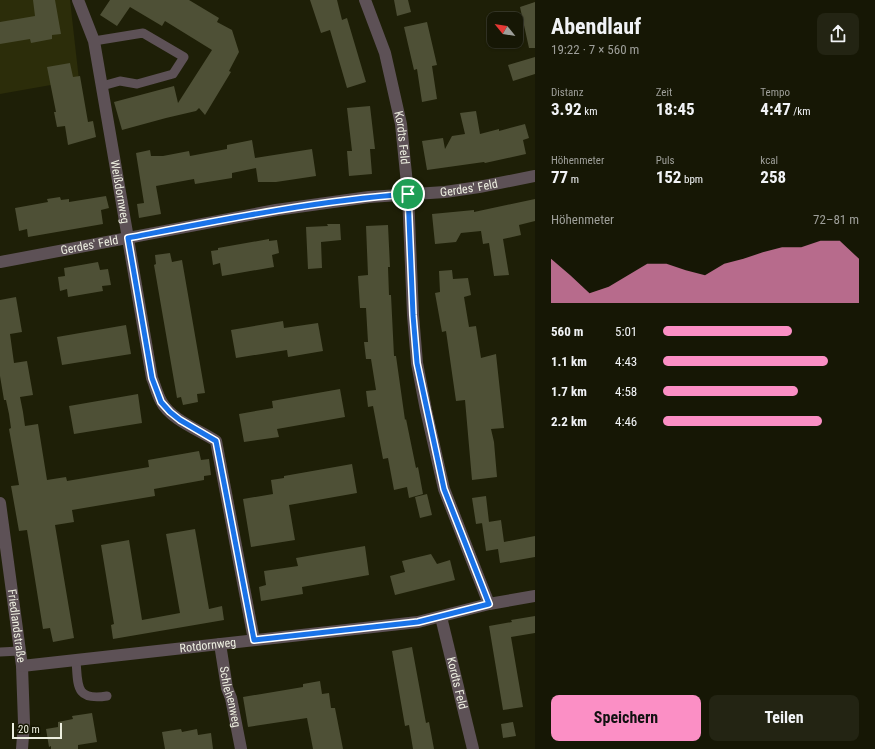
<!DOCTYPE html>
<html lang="de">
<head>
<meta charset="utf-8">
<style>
  :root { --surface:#161705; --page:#232413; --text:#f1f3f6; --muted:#9e9f9a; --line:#353627; --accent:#fb8fc5 }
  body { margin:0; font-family:"Roboto Condensed",sans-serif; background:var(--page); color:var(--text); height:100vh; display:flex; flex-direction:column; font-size:15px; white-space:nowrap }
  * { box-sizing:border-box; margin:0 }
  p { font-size:13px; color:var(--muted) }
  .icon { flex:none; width:22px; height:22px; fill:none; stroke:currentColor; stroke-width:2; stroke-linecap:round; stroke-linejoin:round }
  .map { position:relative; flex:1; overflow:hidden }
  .side { display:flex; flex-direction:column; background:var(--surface); width:340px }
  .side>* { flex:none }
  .needle { width:26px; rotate:300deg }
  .fabs { position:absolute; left:487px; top:12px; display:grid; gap:8px }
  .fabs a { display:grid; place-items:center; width:36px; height:36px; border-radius:8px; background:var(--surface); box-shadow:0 1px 3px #0004,0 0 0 1px var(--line); font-size:20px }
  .scale { position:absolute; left:12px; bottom:10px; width:50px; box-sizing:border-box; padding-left:4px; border:2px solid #edefe0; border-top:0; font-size:11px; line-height:14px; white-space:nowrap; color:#edefe0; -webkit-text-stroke:3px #151601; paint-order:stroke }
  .pin { position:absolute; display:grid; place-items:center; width:34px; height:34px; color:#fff; margin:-17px; border:2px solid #fff; border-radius:50%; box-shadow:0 1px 4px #0007 }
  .round { display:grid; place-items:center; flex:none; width:42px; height:42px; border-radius:8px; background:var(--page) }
  .head { display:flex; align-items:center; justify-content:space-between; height:68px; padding:0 16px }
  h1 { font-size:22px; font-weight:700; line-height:30px }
  .figures { display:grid; grid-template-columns:repeat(3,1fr); gap:6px; height:68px; padding:4px 16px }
  .figures div { display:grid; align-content:center }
  .figures b { font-size:17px; font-weight:700 }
  .figures small { font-size:11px; font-weight:400 }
  .figures p { font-size:11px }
  .chart { height:112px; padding:8px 16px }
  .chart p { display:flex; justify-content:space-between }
  .chart svg { width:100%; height:72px; margin-top:4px; fill:var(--accent); opacity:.7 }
  .cta { display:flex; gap:8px; margin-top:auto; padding:8px 16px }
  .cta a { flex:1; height:46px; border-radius:8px; background:var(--accent); color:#111; font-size:16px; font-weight:700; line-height:46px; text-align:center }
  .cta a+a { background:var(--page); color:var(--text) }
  ul { padding:0 16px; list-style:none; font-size:13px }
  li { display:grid; grid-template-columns:64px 48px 1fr; align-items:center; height:30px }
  li i { height:10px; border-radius:5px; background:var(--accent) }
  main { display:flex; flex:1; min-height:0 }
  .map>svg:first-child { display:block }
</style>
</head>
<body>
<main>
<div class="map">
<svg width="535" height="749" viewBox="0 0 535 749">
  <rect width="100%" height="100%" fill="#1e1f07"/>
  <path fill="#2c2d0a" d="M0,0H70L79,80L0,94Z"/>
  <path fill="#4e5036" d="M33,0H55L61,34L52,35V39L31,43L30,39L0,44V22L35,16Z
    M110,0H189L219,18L217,22L232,30L239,52L229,71L231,72L205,115L199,108L196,111L166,118L122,130L114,102L174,86L178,103L212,50L165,21L162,26L130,7L117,26L100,15Z
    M310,0H337L342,20L347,18L366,82L347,88L330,30L321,33Z
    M394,0H408L411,12L397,16Z
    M535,2V48H529L520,7Z
    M427,22L437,65L432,66L437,99L422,102L417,69L414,70L404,27Z
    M535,57V74L513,81L508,65Z
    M70,63L73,77L80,76L88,122L93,121L96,137L68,145L65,126L57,127L54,112H56L47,67Z
    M370,106L375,149H370L372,174L349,176L347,151H352L347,108Z
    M476,111L480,134L499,129V131L525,124L529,138L523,140L526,154L485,163L484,162L427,170L422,141L443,138L445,149L452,136L465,134L460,113Z
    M252,140L255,158L312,149L316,176L276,182H258L256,168L232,173V178L195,184L194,179L156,186L161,214L139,218L137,204L144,203L136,153L150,150L151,156H163L189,151L190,156L227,149V145Z
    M106,196L109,208L101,210L103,224L28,237L27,229L19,231L15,208L48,202L47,199L60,197L61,200L69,199V202Z
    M535,199V221L519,225L521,235L503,239L509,275L494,276L489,243L483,244L481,231L461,233L456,242L435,244L432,214L474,210V212Z
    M327,224H340L341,240L321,242L322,268L308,269L306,227L328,226Z
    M388,225L390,267H388L389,295H391L394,356H396L405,420L406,419L416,468L418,467L423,494L409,498L407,487L394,490L388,458L383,459L373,406L368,407L366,391L376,390L371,359H366L364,342H368L366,308H360L358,276L368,275L366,226Z
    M269,239V241L277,240L279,253L272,255L274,267L222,276L220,263L213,265L211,251L218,250V248Z
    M170,253L172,262L182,260L205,393L197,394L198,402L183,405L181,397L177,398L154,265L156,264L155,255Z
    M98,262L100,270L108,269L111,285L102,286L103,291L68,297L67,289L60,291L58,277L65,276L64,268Z
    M452,270L453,279L468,278L471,295L464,297L469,327L476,326L481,358L496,354L504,428L491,429L494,442L497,477L472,480L465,400L456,401L446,331L442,332L435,293L440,292L439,271Z
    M16,297L22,332L10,334L14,363L27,361L33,395L20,397L23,412L25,426L38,424L47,480L66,477L67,481L149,467L148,460L199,451L201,460L209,459L211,475L204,476V480L154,489L155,496L72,510L74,522L55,525L74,638L53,642L50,628L43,629L27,530L19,531L11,486L19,485L9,429L11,428L9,414L6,400H4L0,376V300Z
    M283,321L284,328L318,323L323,351L288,357L287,350L236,358L231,330Z
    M126,325L131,354L62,365L57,337Z
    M340,389L345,417L277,429L279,437L244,442L239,414L273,408L272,401Z
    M138,394L142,423L74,434L69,406Z
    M352,464L357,493L289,505L295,540L251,547L243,499L273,494L271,480L284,478V476Z
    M427,494L432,515L420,518L415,497Z
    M486,496L489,522L476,524L472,498Z
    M501,520L504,542L535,536V557L500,563L498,549L486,551L482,523Z
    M195,529L209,609L222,606L224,620L113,639L111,625L114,624L101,545L129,540L142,620L180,613L166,534Z
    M365,546L369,575L302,587L303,594L261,601L259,587L266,585L264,571L298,566L296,558Z
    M431,554L437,564L450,560L455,580L395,595L390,576L405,572L402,561Z
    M535,616V633L511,637L523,707L503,710L489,626L512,622L511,620Z
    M412,647L426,723L429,722L434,749H413L409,725L405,726L392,651Z
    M320,681L322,694L329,693L331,708H335L343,749H313L307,718L248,727L243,697L303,687V684Z
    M92,713L97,742L78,745V749H51V746L49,747L46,729L58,727V722L73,719L72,716Z
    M513,722L516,736L503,738L501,724Z
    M181,729L182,732L197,729L198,735L211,733L213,749H165L162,732Z"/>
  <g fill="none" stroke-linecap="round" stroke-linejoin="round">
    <path stroke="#5d5156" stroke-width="9" d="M94,41L143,33L184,57L173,74L137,84L120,81L102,86
      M0,652L20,651
      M76,660C78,686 75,701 107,696"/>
    <g stroke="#5d5156" stroke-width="12">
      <path id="s1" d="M78,0L94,41L152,378C155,385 157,394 161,401C170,419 199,430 216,441L254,640"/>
      <path id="s2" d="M365,0L385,53L401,124L408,194L413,315L417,363L426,410L444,489L489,604"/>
      <path id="s3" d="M0,262L276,210L369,197L445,192L479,187L535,176"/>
      <path id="s4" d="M0,503L22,666L24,723L22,749"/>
      <path id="s5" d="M441,617L473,749"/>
      <path id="s6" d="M220,644L227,688L231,698L241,749"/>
      <path id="s7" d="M22,666L418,622L489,604L535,596"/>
    </g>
  </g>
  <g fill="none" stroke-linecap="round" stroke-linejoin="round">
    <g stroke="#fff" stroke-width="8">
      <path id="route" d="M408,194L413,315L417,363L444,489L489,604L418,622L254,640L216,441L180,420L170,412L161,402L152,378L128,238C221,220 314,201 408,194Z"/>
    </g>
    <use href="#route" stroke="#1a73e8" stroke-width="5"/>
  </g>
  <g text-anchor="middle" stroke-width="3.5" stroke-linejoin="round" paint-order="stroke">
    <g font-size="12" fill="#edefe0" stroke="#151601">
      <text dy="4" stroke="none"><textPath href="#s2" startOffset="143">Kordts Feld</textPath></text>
      <text dy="4" stroke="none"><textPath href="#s3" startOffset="475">Gerdes' Feld</textPath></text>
      <text dy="4" stroke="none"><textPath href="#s1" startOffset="197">Weißdornweg</textPath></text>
      <text dy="4" stroke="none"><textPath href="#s3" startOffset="91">Gerdes' Feld</textPath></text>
      <text dy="4" stroke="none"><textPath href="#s4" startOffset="124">Friedlandstraße</textPath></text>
      <text dy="4" stroke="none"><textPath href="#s7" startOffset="187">Rotdornweg</textPath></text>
      <text dy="4" stroke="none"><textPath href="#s5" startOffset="68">Kordts Feld</textPath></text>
      <text dy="4" stroke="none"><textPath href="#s6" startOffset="54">Schlehenweg</textPath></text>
    </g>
  </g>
</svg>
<div class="fabs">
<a><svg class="needle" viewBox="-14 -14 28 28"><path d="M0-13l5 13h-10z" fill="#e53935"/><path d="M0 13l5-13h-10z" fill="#9e9f9a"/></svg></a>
</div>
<div class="scale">20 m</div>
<div class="pin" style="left:408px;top:194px;background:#1e9e55"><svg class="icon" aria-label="arrive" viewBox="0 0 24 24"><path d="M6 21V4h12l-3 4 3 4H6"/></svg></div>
</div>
<section class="side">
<div class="head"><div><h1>Abendlauf</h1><p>19:22 · 7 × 560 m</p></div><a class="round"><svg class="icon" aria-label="share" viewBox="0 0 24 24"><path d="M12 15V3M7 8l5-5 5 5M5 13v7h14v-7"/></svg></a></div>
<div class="figures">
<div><p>Distanz</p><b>3.92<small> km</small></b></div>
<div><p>Zeit</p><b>18:45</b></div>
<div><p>Tempo</p><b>4:47<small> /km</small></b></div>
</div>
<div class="figures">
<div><p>Höhenmeter</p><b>77<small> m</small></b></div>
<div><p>Puls</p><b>152<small> bpm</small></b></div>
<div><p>kcal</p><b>258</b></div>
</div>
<div class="chart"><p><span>Höhenmeter</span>72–81 m</p>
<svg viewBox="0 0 160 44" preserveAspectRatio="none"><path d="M0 44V17L10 27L20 38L30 34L40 27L50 20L60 20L70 24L80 27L90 20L100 17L110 13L120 10L130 10L140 6L150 6L160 17V44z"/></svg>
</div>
<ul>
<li><b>560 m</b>5:01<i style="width:66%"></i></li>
<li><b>1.1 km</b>4:43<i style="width:84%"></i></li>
<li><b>1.7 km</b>4:58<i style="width:69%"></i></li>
<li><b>2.2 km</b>4:46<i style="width:81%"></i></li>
</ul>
<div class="cta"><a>Speichern</a><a>Teilen</a></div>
</section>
</main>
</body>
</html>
